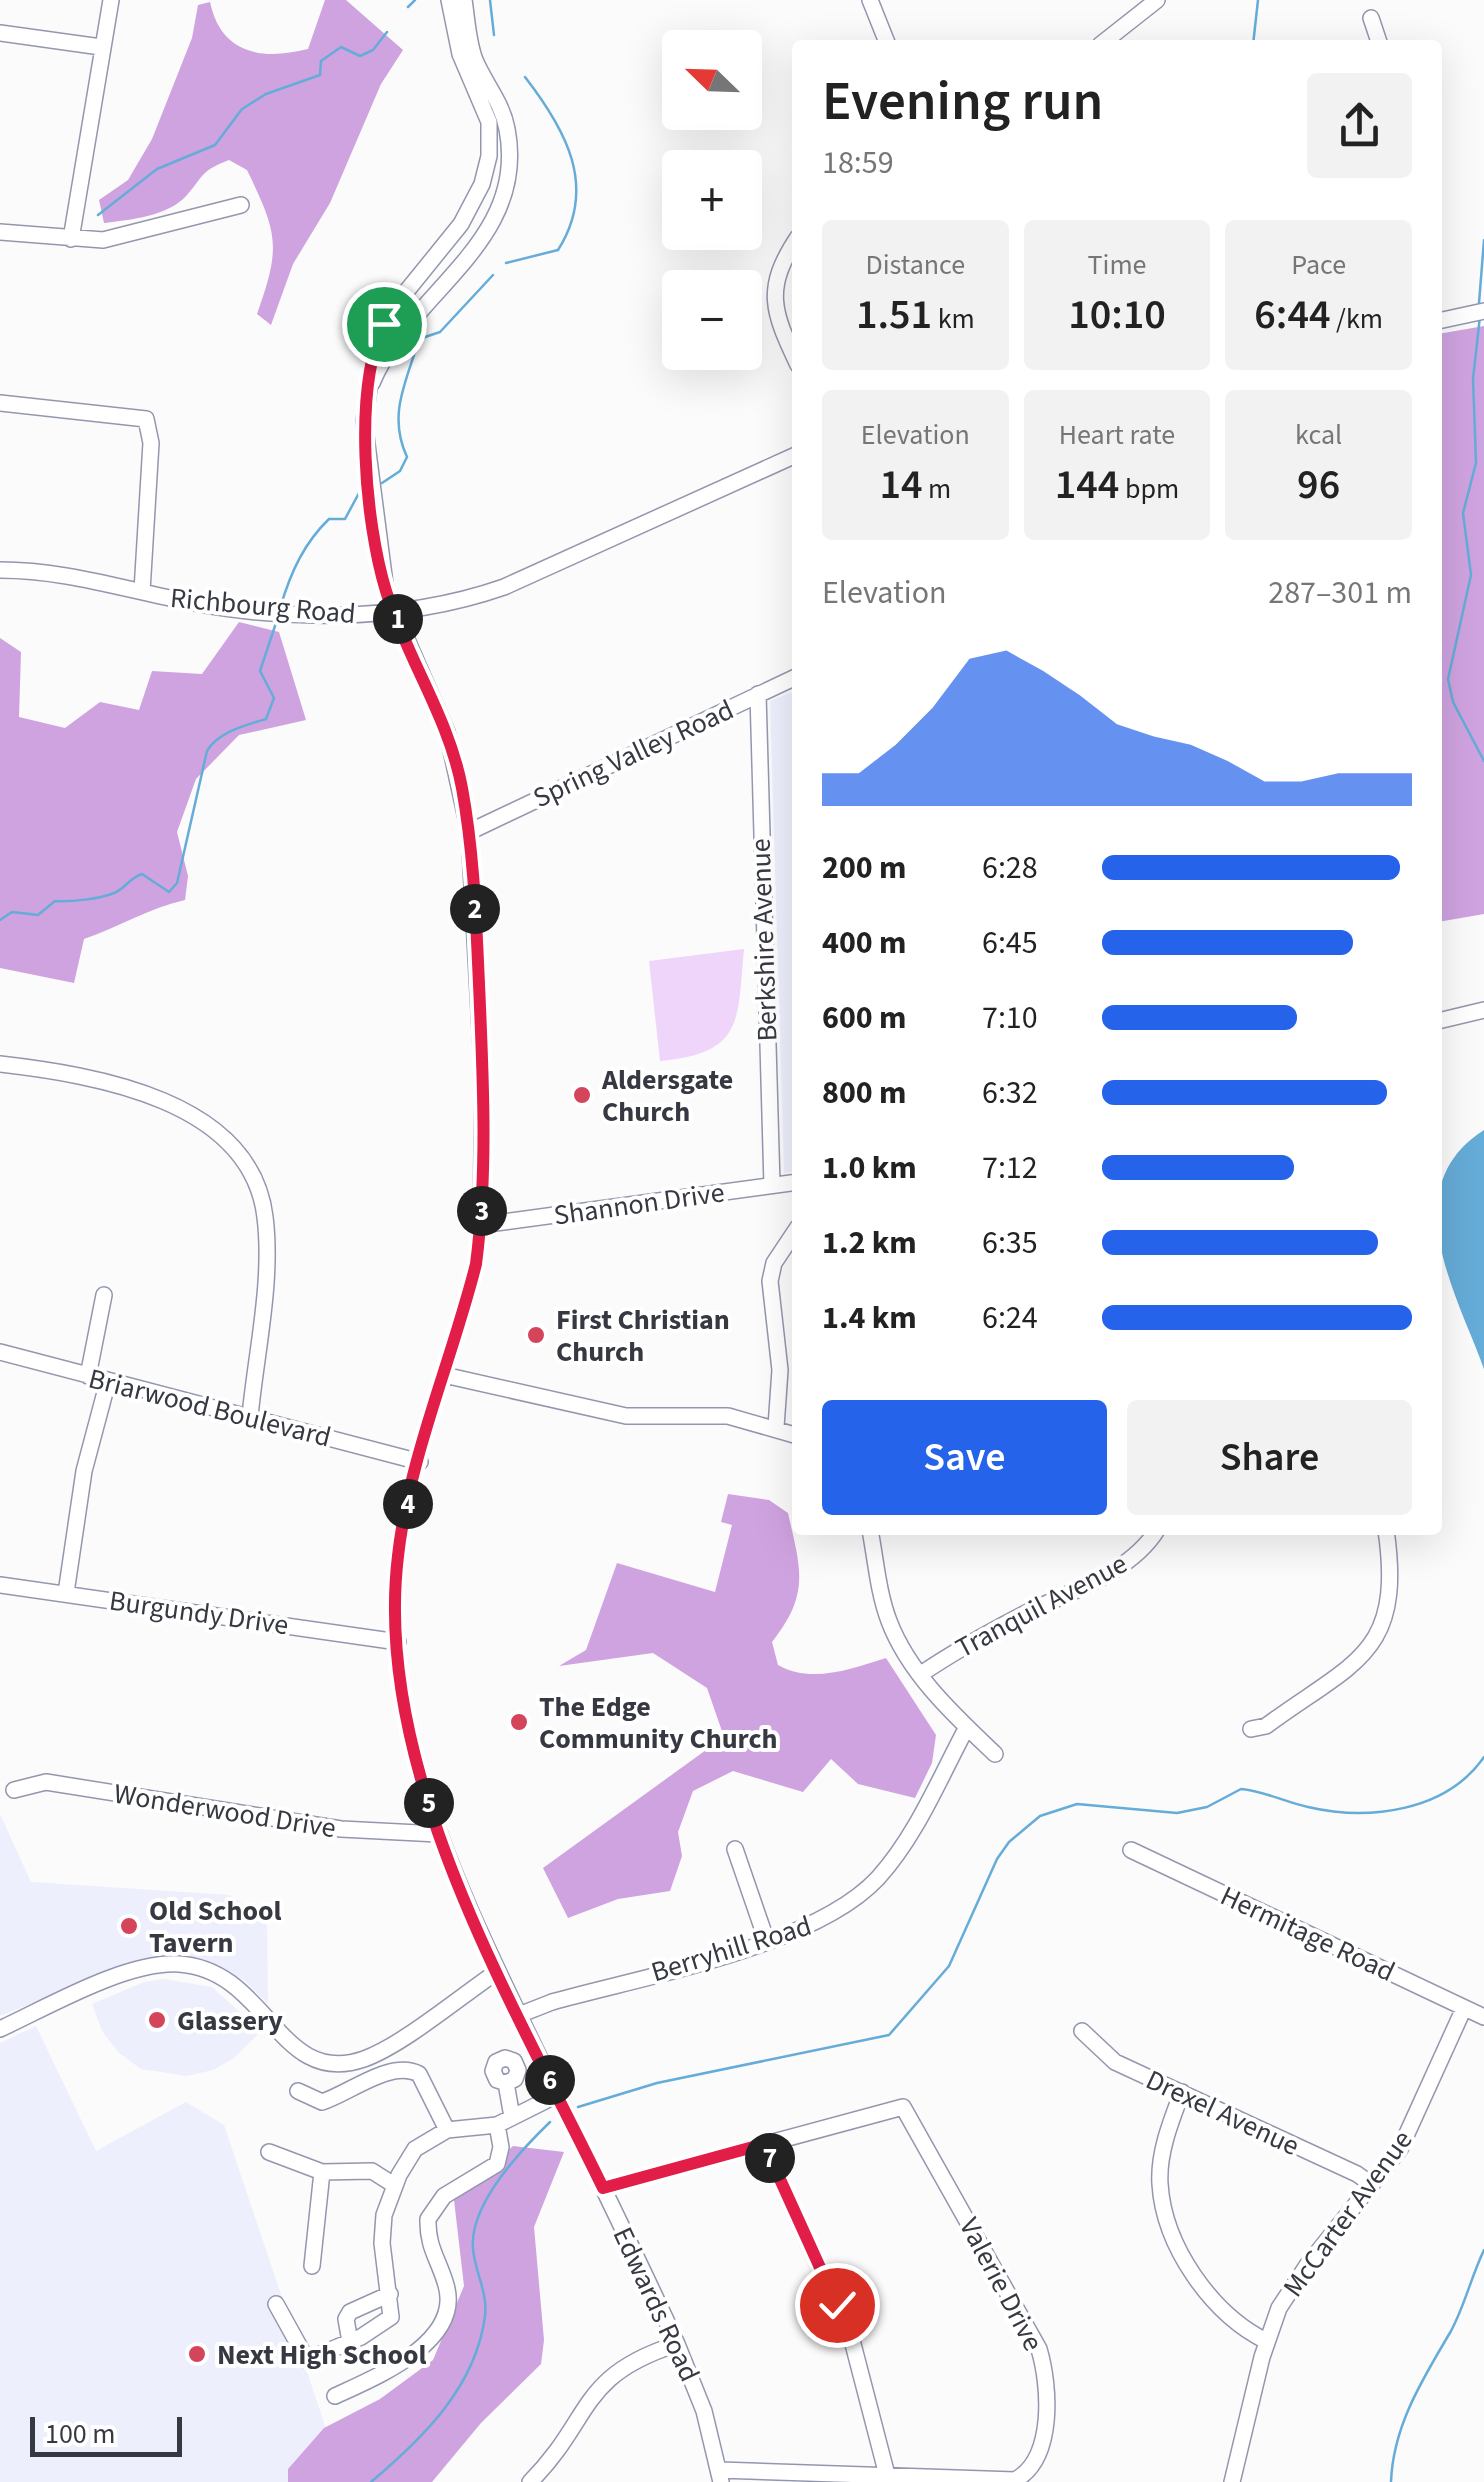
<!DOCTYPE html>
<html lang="en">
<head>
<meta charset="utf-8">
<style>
  :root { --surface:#fff; --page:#f2f2f2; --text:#222; --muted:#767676; --accent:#2563eb }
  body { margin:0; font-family:"Source Sans 3",sans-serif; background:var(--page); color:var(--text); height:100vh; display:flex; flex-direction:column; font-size:38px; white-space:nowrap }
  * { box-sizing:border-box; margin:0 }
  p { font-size:32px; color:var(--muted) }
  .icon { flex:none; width:55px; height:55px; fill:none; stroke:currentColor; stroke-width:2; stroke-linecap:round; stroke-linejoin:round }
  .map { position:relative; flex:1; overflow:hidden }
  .details { position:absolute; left:792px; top:40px; width:650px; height:1495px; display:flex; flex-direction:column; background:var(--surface); border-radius:10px; box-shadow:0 10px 40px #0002 }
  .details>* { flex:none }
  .needle { width:65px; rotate:293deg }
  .buttons { position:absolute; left:662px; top:30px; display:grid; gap:20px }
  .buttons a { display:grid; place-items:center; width:100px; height:100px; border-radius:10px; background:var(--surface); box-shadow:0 10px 40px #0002; font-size:50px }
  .scale { position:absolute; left:30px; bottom:25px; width:152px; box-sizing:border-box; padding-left:10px; border:5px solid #373942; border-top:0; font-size:28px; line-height:35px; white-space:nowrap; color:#373942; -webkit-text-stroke:8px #fff; paint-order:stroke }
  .pin { position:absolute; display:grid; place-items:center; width:85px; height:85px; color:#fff; margin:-42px; border:5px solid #fff; border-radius:50%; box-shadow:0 2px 10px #0007 }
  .km { position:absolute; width:50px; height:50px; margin:-25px; border-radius:50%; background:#222; color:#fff; font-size:28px; line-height:50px; text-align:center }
  .round { display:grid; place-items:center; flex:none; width:105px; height:105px; border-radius:10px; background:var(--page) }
  .summary { display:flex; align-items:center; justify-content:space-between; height:170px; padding:0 30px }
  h1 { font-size:55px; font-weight:600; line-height:75px }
  .metrics { display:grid; grid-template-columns:repeat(3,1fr); gap:15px; height:170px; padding:10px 30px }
  .metrics div { display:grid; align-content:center; border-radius:10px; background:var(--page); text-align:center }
  .metrics b { font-size:42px; font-weight:600 }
  .metrics small { font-size:28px; font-weight:400 }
  .metrics p { font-size:28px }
  .chart { height:280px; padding:20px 30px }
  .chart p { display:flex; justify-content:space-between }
  .chart svg { width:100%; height:180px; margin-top:10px; fill:var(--accent); opacity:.7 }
  .action { display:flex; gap:20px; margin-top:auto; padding:20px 30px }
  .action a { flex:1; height:115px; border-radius:10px; background:var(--accent); color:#fff; font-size:40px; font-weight:600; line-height:115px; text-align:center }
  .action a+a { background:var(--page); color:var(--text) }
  ul { padding:0 30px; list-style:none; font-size:32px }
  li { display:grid; grid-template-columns:160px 120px 1fr; align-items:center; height:75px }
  li i { height:25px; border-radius:12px; background:var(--accent) }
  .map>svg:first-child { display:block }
</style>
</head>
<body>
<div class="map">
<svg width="1484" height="2482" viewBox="0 0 1484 2482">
  <rect width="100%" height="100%" fill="#fbfbfb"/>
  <path fill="#edeffc" d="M797,690L798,1171L784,1173L770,701Z
    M0,1814L31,1882L230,1895L267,1921L268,2004L244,1980L214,1964L176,1958L114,1971L0,2016Z
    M164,1979L212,1987L261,2031L234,2058L213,2070L187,2076L141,2069L119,2053L102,2031L92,2004L144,1982Z
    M36,2026L96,2151L186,2102L224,2125L344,2482H0V2043Z"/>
  <path fill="#efd5f9" d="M744,949C737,1022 744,1053 660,1061L649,961Z"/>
  <path fill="#cfa3e0" d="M325,0H346L403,50L381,84L330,203L293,264L271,325L257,314C281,247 278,234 247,170L229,160C201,171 205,174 187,195C169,216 130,220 104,223L99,200L128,180L152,139L192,38L198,5L210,2C221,53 260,61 308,49Z
    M1484,326V914L1438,922V334Z
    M239,622L279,632L306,720L239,735L196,779L177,832L188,876L185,900C149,908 119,927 84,939L74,983L0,968V638L21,652L19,717L65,728L100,702L139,710L152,671L202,674Z
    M728,1494L769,1500L788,1513C801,1570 810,1594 772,1642L778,1665C811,1684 851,1669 886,1658L936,1735L932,1763L915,1798L858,1784L831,1759L803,1792L733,1771L693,1791L678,1832L682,1856L670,1891L618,1899L568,1918L543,1868L724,1737L707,1688L653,1653L559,1666L586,1650L617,1563L715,1592L732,1525L721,1522Z
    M513,2146L564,2152L534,2227L544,2340L541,2364L481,2423L432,2482H288V2469L324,2428L380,2399L433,2360L464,2286L454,2200Z"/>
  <path fill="#65acd8" d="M1484,1130V1369C1458,1296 1393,1188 1484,1130Z"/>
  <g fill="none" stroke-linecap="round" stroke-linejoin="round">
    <path stroke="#65acd8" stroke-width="2.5" d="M490,0L494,35
      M408,7L415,0
      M1253,45L1258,0
      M98,215L157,169L215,145L242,109L266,94L320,75L321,61L341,47L360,56L373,50L387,32
      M506,263L558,250C598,187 566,130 525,77
      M1479,303L1484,240
      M1480,316L1473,379L1476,463L1463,513L1471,575L1448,679L1453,702L1484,761
      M382,483L400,471L407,457C387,414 407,381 419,339L440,332L493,275
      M281,605C291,572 304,543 329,519H345L359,493
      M0,920L12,912L38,915L55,901C71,902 100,899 114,893C125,889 129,878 142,874L169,892L177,883L207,751C218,732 246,725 266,719L274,698L260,671L276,623
      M578,2107L657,2083L889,2035L949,1966L997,1859L1009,1842L1040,1816L1077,1804L1177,1813L1207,1807L1241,1789C1264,1791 1285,1802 1308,1807C1368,1821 1446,1812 1484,1757
      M371,2482C422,2439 476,2387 485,2316C488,2293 475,2272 473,2249C469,2205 520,2151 550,2122
      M1391,2482C1393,2425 1424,2377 1451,2331C1465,2305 1471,2277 1484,2250"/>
    <g stroke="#9397ae" stroke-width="18">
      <path id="minor" d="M449,0L460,54L489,122V156L482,184L461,224L397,303L377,337L364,421L386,591L447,732L469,832L483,1083L481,1225L476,1264C451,1365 404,1467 396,1571C384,1730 453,1878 520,2017C572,2126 627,2234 677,2344L704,2411L721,2482
        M870,0L888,45
        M1371,18L1380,45
        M0,33L101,47
        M1100,45L1157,0
        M0,232L103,240L241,205
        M798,237C763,289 773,312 798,365
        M71,239L111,0
        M1438,321L1484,311
        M372,383C409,292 529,243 507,129C502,102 485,84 475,60C468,42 467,19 464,0
        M0,403L146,419L151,443L142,591
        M0,570C57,570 109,585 165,597C274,622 398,624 504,587L798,454
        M758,694L772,1185
        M469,832L798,676
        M1438,1021L1484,1010
        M0,1064C95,1075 251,1100 265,1217C273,1281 256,1353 250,1416
        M481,1225L798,1182
        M0,1352L420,1462
        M444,1375L626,1416H728L798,1436
        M88,1376L104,1295
        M776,1427L780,1370L770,1281L774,1263L798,1227
        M870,1530C876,1561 878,1592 889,1621C909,1674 955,1716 995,1754
        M0,1585L398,1642
        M66,1593L84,1471L108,1381
        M921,1674C955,1651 991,1631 1028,1612C1071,1591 1130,1573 1157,1530
        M1251,1729L1266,1726C1354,1661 1404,1655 1386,1530
        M14,1790L46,1782L341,1829L438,1834
        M735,1849L767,1942
        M1131,1850L1484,2017
        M519,2015L552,2002C644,1976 814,1947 878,1878C917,1835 940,1777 967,1727
        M0,2029C48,2007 126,1961 179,1964C269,1970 278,2089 364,2059C403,2045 461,1996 498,1971
        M1082,2031L1115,2062L1357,2174L1371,2184
        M506,2083L515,2079L518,2070L514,2061L505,2058L496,2062L493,2071L497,2080L506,2083L512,2117
        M298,2091L322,2102C350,2093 391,2059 419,2074L447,2130
        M1182,2092C1171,2121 1158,2153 1160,2184C1164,2247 1212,2314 1266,2341
        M764,2144L853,2344L887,2475
        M269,2152L322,2172L372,2171L394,2185
        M603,2188L903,2107L1039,2349C1050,2386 1055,2459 1015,2480L720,2470
        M312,2266L322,2172
        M276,2304L307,2360L361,2337L391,2317L382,2243L384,2215L399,2175L415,2149L447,2130L497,2125L557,2095
        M350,2342L346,2319L350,2312L390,2294
        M335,2396C376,2377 463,2342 446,2285C439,2260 427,2247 428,2219L444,2196L497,2164L501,2147L497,2125
        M530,2482C593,2419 577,2376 677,2344
        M1232,2482L1262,2357L1279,2308L1308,2264L1400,2149L1464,2008"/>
    </g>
    <use href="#minor" stroke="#fff" stroke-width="15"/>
  </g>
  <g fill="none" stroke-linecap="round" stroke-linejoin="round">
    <g stroke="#fff" stroke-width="20">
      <path id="route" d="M384,324C353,389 365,522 386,591C407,659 449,718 462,788C474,853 476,919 479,984C483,1077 488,1171 476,1264C452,1360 409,1457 398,1556C372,1771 513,2002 603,2188L764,2144L837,2305"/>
    </g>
    <use href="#route" stroke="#e11d48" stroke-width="12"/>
  </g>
  <g fill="#d4445a" stroke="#fff" stroke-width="4">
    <circle cx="582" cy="1095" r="10"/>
    <circle cx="536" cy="1335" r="10"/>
    <circle cx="519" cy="1722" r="10"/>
    <circle cx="129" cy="1926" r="10"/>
    <circle cx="157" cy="2020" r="10"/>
    <circle cx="197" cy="2354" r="10"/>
  </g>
  <g text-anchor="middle" stroke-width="8" stroke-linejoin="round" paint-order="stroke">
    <g font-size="28" fill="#373942" stroke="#fff">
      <text transform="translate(263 605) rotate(5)" y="10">Richbourg Road</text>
      <text transform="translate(633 753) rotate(-25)" y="10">Spring Valley Road</text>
      <text transform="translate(763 940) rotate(-92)" y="10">Berkshire Avenue</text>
      <text transform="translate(639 1203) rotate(-8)" y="10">Shannon Drive</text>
      <text transform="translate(210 1407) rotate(14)" y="10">Briarwood Boulevard</text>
      <text transform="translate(1041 1605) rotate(-28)" y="10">Tranquil Avenue</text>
      <text transform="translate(199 1612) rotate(8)" y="10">Burgundy Drive</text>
      <text transform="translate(225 1810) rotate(9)" y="10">Wonderwood Drive</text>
      <text transform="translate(1308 1933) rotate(25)" y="10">Hermitage Road</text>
      <text transform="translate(731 1948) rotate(-17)" y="10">Berryhill Road</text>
      <text transform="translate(1223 2112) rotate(25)" y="10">Drexel Avenue</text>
      <text transform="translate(1347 2213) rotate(-54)" y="10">McCarter Avenue</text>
      <text transform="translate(1002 2284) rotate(62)" y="10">Valerie Drive</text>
      <text transform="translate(657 2304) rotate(65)" y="10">Edwards Road</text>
    </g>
    <g font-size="28" font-weight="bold" fill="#373942" stroke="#fff" text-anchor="start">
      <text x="602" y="1089">Aldersgate<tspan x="602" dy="32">Church</tspan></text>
      <text x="556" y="1329">First Christian<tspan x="556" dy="32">Church</tspan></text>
      <text x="539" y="1716">The Edge<tspan x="539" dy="32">Community Church</tspan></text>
      <text x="149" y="1920">Old School<tspan x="149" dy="32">Tavern</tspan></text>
      <text x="177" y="2030">Glassery</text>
      <text x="217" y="2364">Next High School</text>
    </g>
  </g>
</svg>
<div class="buttons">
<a><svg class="needle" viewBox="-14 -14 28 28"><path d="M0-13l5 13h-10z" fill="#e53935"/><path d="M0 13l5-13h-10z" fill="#767676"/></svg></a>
<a>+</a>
<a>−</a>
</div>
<div class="scale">100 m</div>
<div class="pin" style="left:384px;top:324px;background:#1e9e55"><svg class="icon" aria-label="arrive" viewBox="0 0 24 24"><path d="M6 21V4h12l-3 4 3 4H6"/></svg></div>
<div class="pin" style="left:837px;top:2305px;background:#d93025"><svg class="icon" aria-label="check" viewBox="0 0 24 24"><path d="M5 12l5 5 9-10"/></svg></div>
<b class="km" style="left:398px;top:619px">1</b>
<b class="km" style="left:475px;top:909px">2</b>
<b class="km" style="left:482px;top:1211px">3</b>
<b class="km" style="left:408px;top:1504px">4</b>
<b class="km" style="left:429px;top:1803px">5</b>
<b class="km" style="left:550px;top:2080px">6</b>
<b class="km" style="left:770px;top:2158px">7</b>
<section class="details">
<div class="summary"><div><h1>Evening run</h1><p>18:59</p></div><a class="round"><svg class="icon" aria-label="share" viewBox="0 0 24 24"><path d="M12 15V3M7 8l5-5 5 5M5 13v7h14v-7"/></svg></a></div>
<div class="metrics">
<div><p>Distance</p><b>1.51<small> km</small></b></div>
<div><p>Time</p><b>10:10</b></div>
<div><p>Pace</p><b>6:44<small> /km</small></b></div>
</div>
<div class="metrics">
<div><p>Elevation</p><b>14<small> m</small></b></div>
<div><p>Heart rate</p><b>144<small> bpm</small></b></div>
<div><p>kcal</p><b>96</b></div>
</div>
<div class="chart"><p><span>Elevation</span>287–301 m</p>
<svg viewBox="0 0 160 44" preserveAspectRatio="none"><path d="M0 44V36L10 36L20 29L30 20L40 8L50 6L60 11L70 17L80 24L90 27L100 29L110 33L120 38L130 38L140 36L150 36L160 36V44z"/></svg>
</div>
<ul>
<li><b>200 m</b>6:28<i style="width:96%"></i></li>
<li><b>400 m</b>6:45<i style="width:81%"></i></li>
<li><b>600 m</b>7:10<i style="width:63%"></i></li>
<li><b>800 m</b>6:32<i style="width:92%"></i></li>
<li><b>1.0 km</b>7:12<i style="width:62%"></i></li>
<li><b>1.2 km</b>6:35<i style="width:89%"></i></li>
<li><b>1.4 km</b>6:24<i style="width:100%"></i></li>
</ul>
<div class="action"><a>Save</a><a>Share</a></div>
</section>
</div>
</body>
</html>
